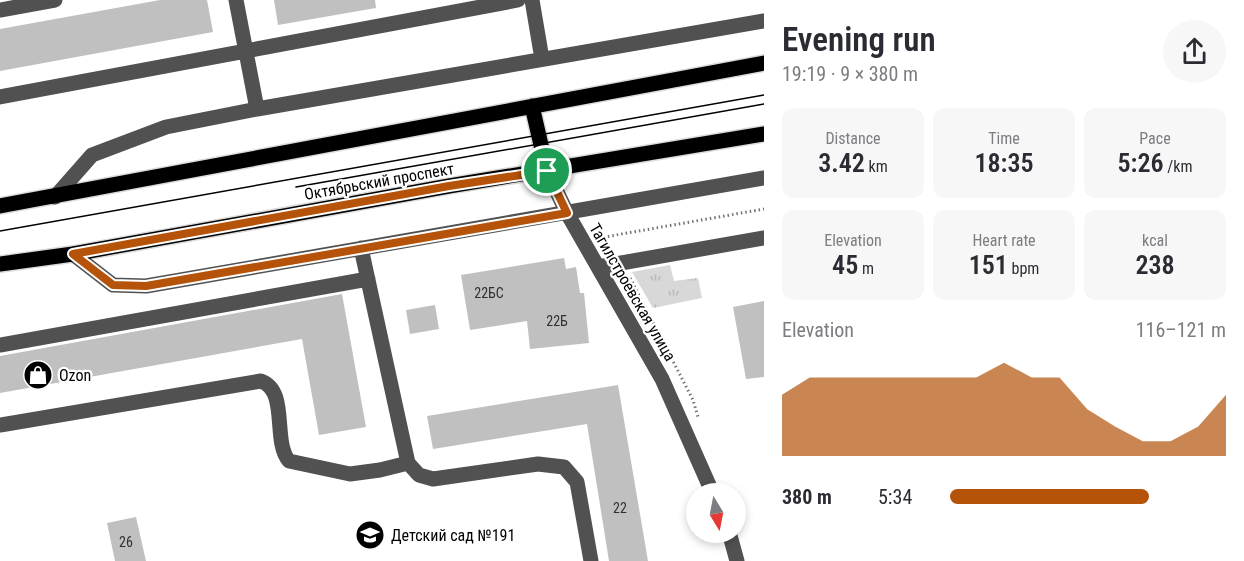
<!DOCTYPE html>
<html lang="en">
<head>
<meta charset="utf-8">
<style>
  :root { --surface:#fff; --page:#f7f7f7; --text:#2b2b33; --muted:#7c7c81; --accent:#b45309 }
  body { margin:0; font-family:"Roboto Condensed",sans-serif; background:var(--page); color:var(--text); height:100vh; display:flex; flex-direction:column; font-size:22px; white-space:nowrap }
  * { box-sizing:border-box; margin:0 }
  p { font-size:20px; color:var(--muted) }
  .icon { flex:none; width:33px; height:33px; fill:none; stroke:currentColor; stroke-width:2; stroke-linecap:round; stroke-linejoin:round }
  .map { position:relative; flex:1; overflow:hidden }
  .drawer { display:flex; flex-direction:column; background:var(--surface); width:480px }
  .drawer>* { flex:none }
  .needle { width:39px; rotate:170deg }
  .buttons { position:absolute; left:686px; top:483px; display:grid; gap:12px }
  .buttons a { display:grid; place-items:center; width:60px; height:60px; border-radius:50%; background:var(--surface); box-shadow:0 3px 9px #0003; font-size:30px }
  .pin { position:absolute; display:grid; place-items:center; width:51px; height:51px; color:#fff; margin:-26px; border:3px solid #fff; border-radius:50%; box-shadow:0 2px 6px #0007 }
  .round { display:grid; place-items:center; flex:none; width:63px; height:63px; border-radius:32px; background:var(--page) }
  .headline { display:flex; align-items:center; justify-content:space-between; height:102px; padding:0 18px }
  h1 { font-size:33px; font-weight:600; line-height:45px }
  .stats { display:grid; grid-template-columns:repeat(3,1fr); gap:9px; height:102px; padding:6px 18px }
  .stats div { display:grid; align-content:center; border-radius:12px; background:var(--page); text-align:center }
  .stats b { font-size:26px; font-weight:600 }
  .stats small { font-size:16px; font-weight:400 }
  .stats p { font-size:16px }
  .chart { height:168px; padding:12px 18px }
  .chart p { display:flex; justify-content:space-between }
  .chart svg { width:100%; height:108px; margin-top:6px; fill:var(--accent); opacity:.7 }
  ul { padding:0 18px; list-style:none; font-size:20px }
  li { display:grid; grid-template-columns:96px 72px 1fr; align-items:center; height:45px }
  li i { height:15px; border-radius:8px; background:var(--accent) }
  main { display:flex; flex:1; min-height:0 }
  .map>svg:first-child { display:block }
</style>
</head>
<body>
<main>
<div class="map">
<svg width="764" height="561" viewBox="0 0 764 561">
  <defs>
    <pattern id="grass-tufts" width="24" height="20" patternUnits="userSpaceOnUse" patternTransform="scale(1.5)"><rect width="24" height="20" fill="#d8d8d8"/><path d="M3 7l-1-3M5 7V3M7 7l1-3M15 17l-1-3M17 17v-4M19 17l1-3" fill="none" stroke="#b8b8b8"/></pattern>
  </defs>
  <rect width="100%" height="100%" fill="#fff"/>
  <path fill="url(#grass-tufts)" d="M670,265L674,281L698,278L702,298L653,308L632,272Z"/>
  <path fill="#c0c0c0" d="M160,0H207L213,32L0,71V29Z
    M274,0H375L376,8L278,25Z
    M564,258L566,269L576,267L580,293H584L589,343L530,349L527,321L470,330L461,275Z
    M342,294L366,427L319,435L302,339L0,393V356Z
    M764,301V377L746,379L733,307Z
    M435,305L439,329L410,334L406,310Z
    M618,385L648,561H609L587,424L433,449L427,416Z
    M136,517L146,561H115L107,523Z"/>
  <g fill="none" stroke-linecap="round" stroke-linejoin="round">
    <g stroke="#dbdbdb" stroke-width="18">
      <path id="major" d="M532,106L547,171
        M0,206L764,63
        M0,264L73,254L449,186L764,134"/>
    </g>
    <path stroke="#737373" stroke-width="3" stroke-dasharray="1.5 3" stroke-linecap="butt" d="M599,238L764,209
      M630,278L693,400L698,417
      M735,507L740,520"/>
    <path stroke="#515151" stroke-width="15" d="M236,0L257,109
      M532,0L542,59
      M0,10L55,0
      M0,97L518,0
      M547,171L567,213L662,379L713,494
      M55,197L92,155L166,127L257,109L764,21
      M361,248L408,463L419,475L433,479L538,464L564,467L577,482L591,561
      M73,254L113,285L146,286L764,178
      M598,267L764,238
      M0,345L368,279
      M0,425L261,381C289,391 272,441 289,461L350,474L380,470L408,463
      M729,532L737,561"/>
    <use href="#major" stroke="#000" stroke-width="15"/>
    <path stroke="#000" stroke-width="1.5" d="M296,187L764,104
      M0,231L764,95"/>
  </g>
  <g fill="none" stroke-linecap="round" stroke-linejoin="round">
    <g stroke="#fff" stroke-width="12">
      <path id="route" d="M547,171L567,213L146,286L113,285L73,254L449,186Z"/>
    </g>
    <use href="#route" stroke="#b45309" stroke-width="8"/>
  </g>
  <defs>
    <g id="shop-disc" transform="scale(1.5)"><circle r="9.5" fill="#000" stroke="#fff"/><path d="M-5-2.5h2.3a2.7 3.5 0 0 1 5.4 0H5L5.5 6h-11ZM-1.5-2.5h3a1.5 2.3 0 0 0-3 0Z" fill="#fff"/></g>
    <g id="school-disc" transform="scale(1.5)"><circle r="9.5" fill="#000" stroke="#fff"/><path d="M0-5L7-2L0 1L-7-2ZM-4 1L0 2.5L4 1V4Q0 6-4 4Z" fill="#fff"/></g>
  </defs>
  <g fill-rule="evenodd">
    <use href="#shop-disc" x="38" y="375"/>
    <use href="#school-disc" x="370" y="535"/>
  </g>
  <g text-anchor="middle" stroke-width="4.5" stroke-linejoin="round" paint-order="stroke">
    <g font-size="14" fill="#303030">
      <text x="489" y="298">22БС</text>
      <text x="557" y="326">22Б</text>
      <text x="620" y="513">22</text>
      <text x="126" y="547">26</text>
    </g>
    <g font-size="16" fill="#000" stroke="#fff">
      <text transform="translate(379 181) rotate(-10)" y="6">Октябрьский проспект</text>
      <text transform="translate(633 292) rotate(60)" y="6">Тагилстроевская улица</text>
    </g>
    <g font-size="16" fill="#000" stroke="#fff" text-anchor="start">
      <text x="59" y="381">Ozon</text>
      <text x="391" y="541">Детский сад №191</text>
    </g>
  </g>
</svg>
<div class="buttons">
<a><svg class="needle" viewBox="-14 -14 28 28"><path d="M0-13l5 13h-10z" fill="#e53935"/><path d="M0 13l5-13h-10z" fill="#7c7c81"/></svg></a>
</div>
<div class="pin" style="left:547px;top:171px;background:#1e9e55"><svg class="icon" aria-label="arrive" viewBox="0 0 24 24"><path d="M6 21V4h12l-3 4 3 4H6"/></svg></div>
</div>
<section class="drawer">
<div class="headline"><div><h1>Evening run</h1><p>19:19 · 9 × 380 m</p></div><a class="round"><svg class="icon" aria-label="share" viewBox="0 0 24 24"><path d="M12 15V3M7 8l5-5 5 5M5 13v7h14v-7"/></svg></a></div>
<div class="stats">
<div><p>Distance</p><b>3.42<small> km</small></b></div>
<div><p>Time</p><b>18:35</b></div>
<div><p>Pace</p><b>5:26<small> /km</small></b></div>
</div>
<div class="stats">
<div><p>Elevation</p><b>45<small> m</small></b></div>
<div><p>Heart rate</p><b>151<small> bpm</small></b></div>
<div><p>kcal</p><b>238</b></div>
</div>
<div class="chart"><p><span>Elevation</span>116–121 m</p>
<svg viewBox="0 0 160 44" preserveAspectRatio="none"><path d="M0 44V19L10 12L20 12L30 12L40 12L50 12L60 12L70 12L80 6L90 12L100 12L110 25L120 32L130 38L140 38L150 32L160 19V44z"/></svg>
</div>
<ul>
<li><b>380 m</b>5:34<i style="width:72%"></i></li>
</ul>
</section>
</main>
</body>
</html>
